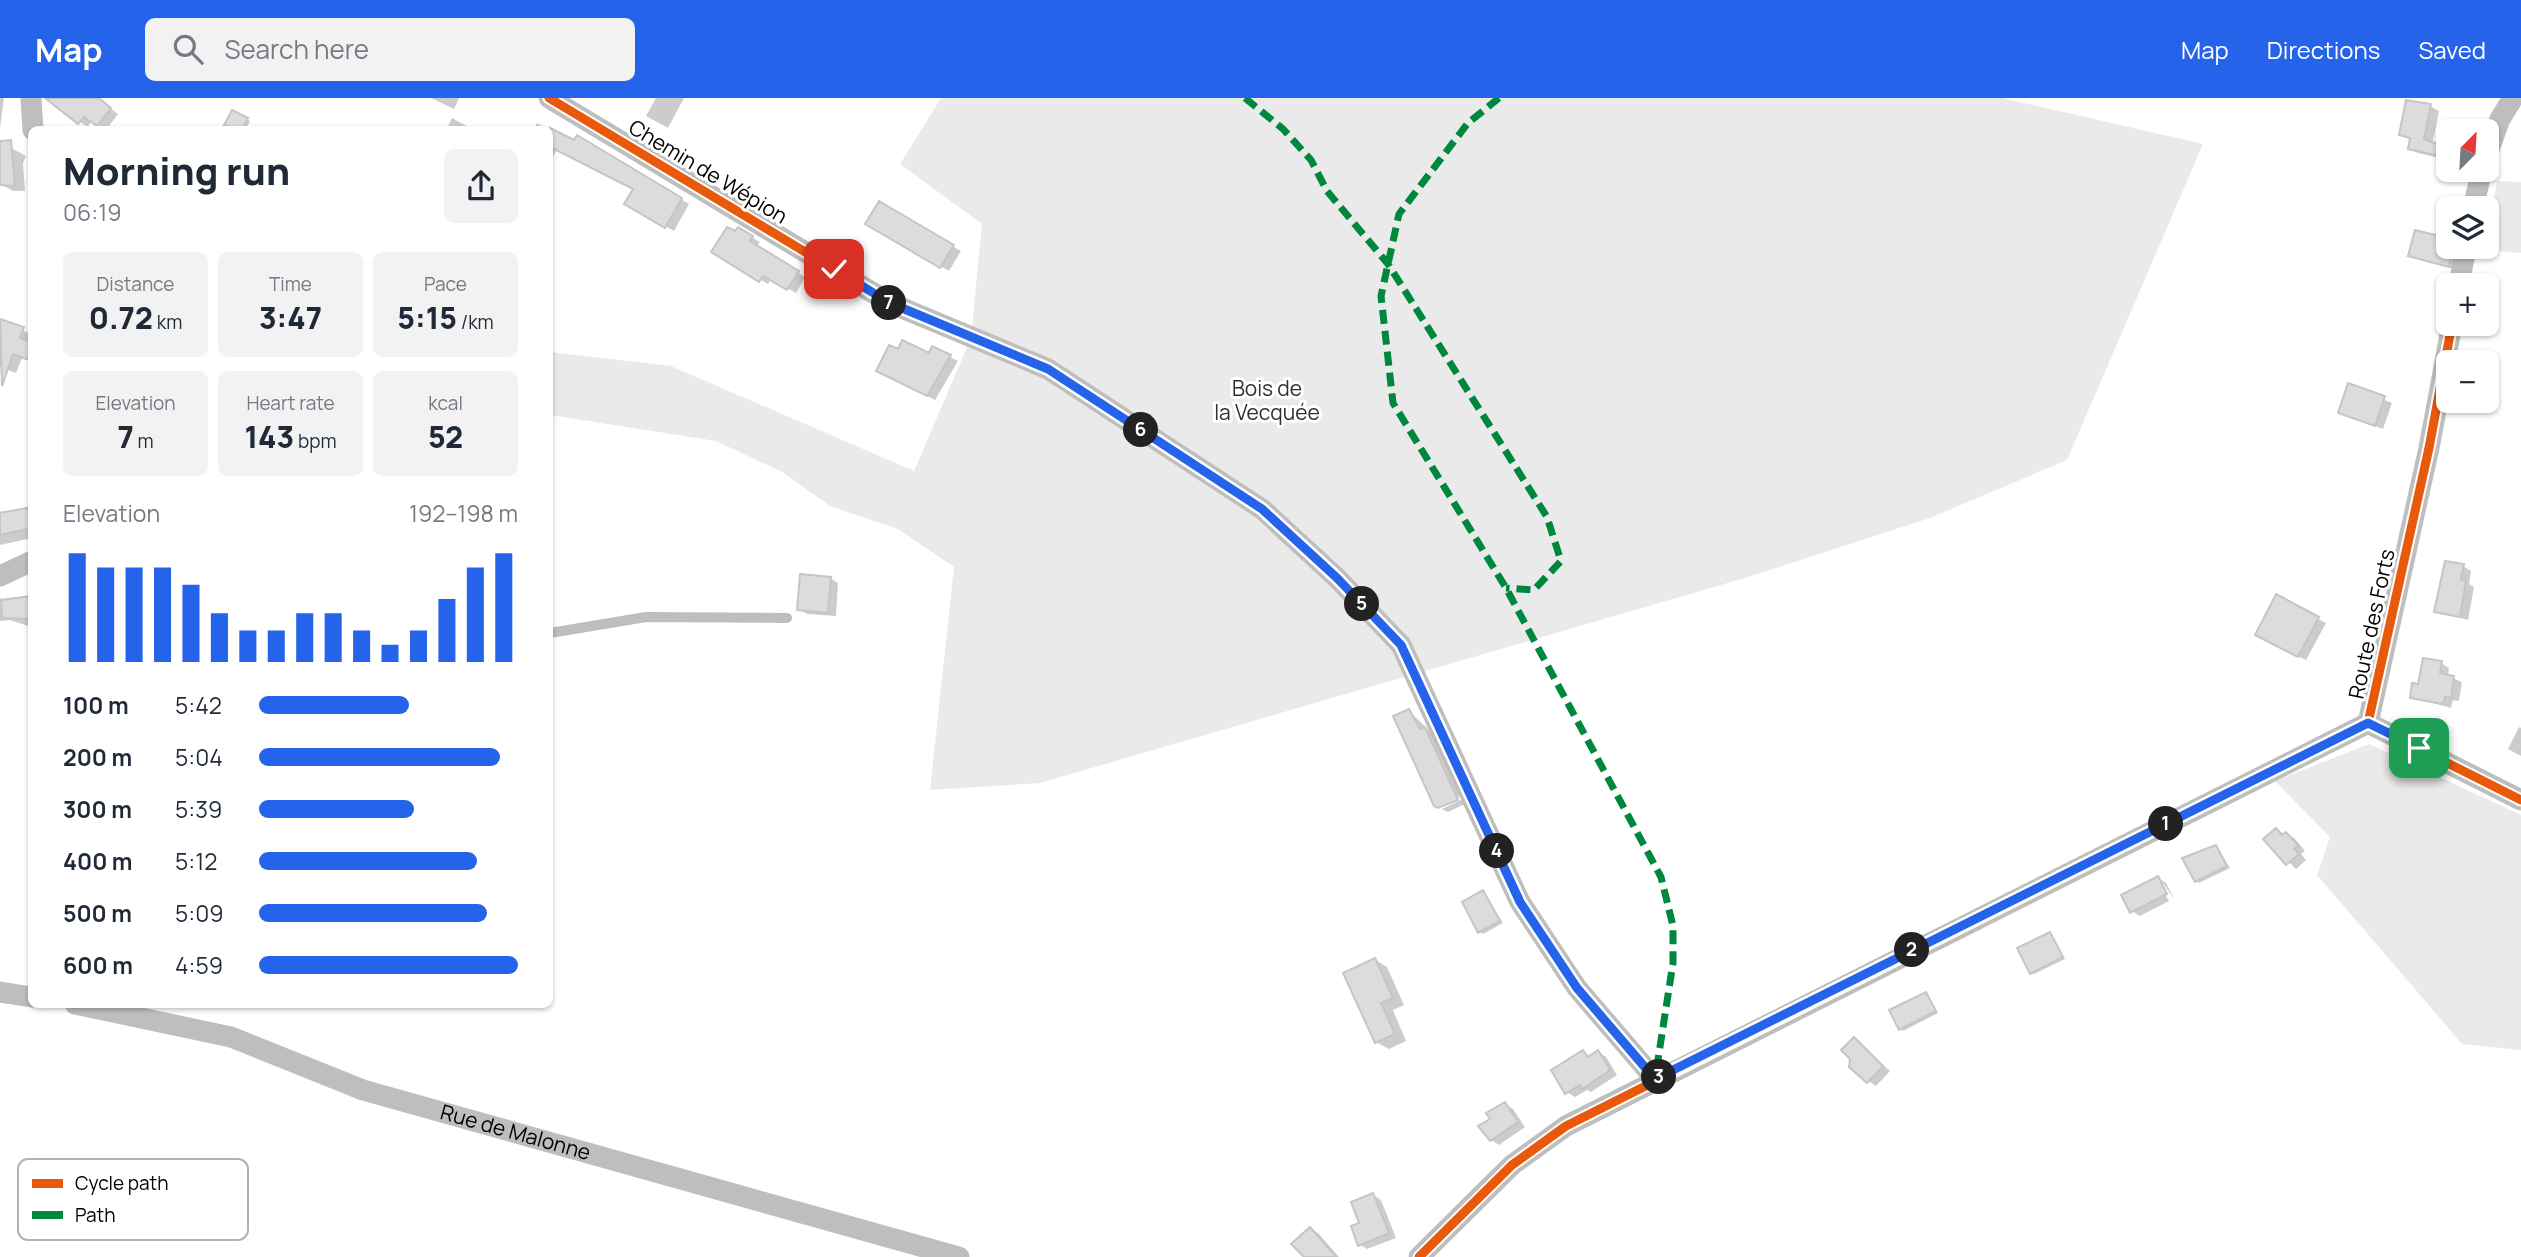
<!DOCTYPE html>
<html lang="en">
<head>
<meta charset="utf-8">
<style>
  :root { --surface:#fff; --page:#f2f2f3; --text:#1f2937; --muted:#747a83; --accent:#2563eb }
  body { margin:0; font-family:Manrope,sans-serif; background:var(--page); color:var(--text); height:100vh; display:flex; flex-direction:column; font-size:26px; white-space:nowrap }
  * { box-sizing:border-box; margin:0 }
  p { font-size:23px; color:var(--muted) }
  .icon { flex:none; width:38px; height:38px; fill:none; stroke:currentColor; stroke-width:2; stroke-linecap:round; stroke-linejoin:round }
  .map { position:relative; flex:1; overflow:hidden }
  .details { position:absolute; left:28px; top:28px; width:525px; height:882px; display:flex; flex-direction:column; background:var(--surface); border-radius:10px; box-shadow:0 2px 5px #0004 }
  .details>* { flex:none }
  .needle { width:46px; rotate:24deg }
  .fabs { position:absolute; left:2436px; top:21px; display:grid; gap:14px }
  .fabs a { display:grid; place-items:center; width:63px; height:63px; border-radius:10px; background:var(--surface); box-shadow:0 2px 5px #0004; font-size:35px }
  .pin { position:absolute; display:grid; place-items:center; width:60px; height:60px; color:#fff; margin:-30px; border-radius:14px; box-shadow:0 4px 10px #0006 }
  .km { position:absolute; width:35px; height:35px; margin:-18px; border-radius:50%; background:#222; color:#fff; font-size:19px; line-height:35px; text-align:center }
  .round { display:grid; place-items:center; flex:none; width:74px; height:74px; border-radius:10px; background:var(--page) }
  .head { display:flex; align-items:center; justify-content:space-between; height:119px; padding:0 35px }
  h1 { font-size:38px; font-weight:800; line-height:52px }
  .metrics { display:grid; grid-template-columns:repeat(3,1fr); gap:10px; height:119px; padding:7px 35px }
  .metrics div { display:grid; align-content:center; border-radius:10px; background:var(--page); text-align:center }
  .metrics b { font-size:30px; font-weight:800 }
  .metrics small { font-size:19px; font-weight:400 }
  .metrics p { font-size:19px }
  .chart { height:196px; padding:14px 35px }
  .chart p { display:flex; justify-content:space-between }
  .chart svg { width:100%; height:126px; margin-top:7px; stroke:var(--accent); stroke-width:6 }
  ul { padding:0 35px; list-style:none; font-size:23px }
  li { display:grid; grid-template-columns:112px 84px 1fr; align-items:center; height:52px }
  li i { height:18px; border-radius:9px; background:var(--accent) }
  header { display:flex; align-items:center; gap:42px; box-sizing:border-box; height:98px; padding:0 35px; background:var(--accent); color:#fff }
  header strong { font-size:33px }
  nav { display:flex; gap:38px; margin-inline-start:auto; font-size:24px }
  .search { width:490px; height:63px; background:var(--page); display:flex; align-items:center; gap:18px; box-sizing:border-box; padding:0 24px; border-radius:10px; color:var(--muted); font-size:26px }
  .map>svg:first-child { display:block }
</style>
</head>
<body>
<header>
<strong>Map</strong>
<div class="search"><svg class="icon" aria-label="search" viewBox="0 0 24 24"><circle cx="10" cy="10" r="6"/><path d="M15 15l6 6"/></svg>Search here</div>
<nav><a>Map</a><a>Directions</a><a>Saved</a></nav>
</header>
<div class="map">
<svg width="2521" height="1159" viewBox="0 0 2521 1159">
  <rect width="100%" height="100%" fill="#fff"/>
  <path fill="#eaeaea" d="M941,0H2003L2203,46L2067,362L1930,420L1745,480L1040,685L930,692L954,469L898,431L830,408L782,374L716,343L550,317V254L671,268L914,373L971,240L982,126L900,66Z
    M2497,83L2521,84V155L2497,153L2487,140Z
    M2369,646L2521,717V952L2462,946L2317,777L2330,739L2275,683Z"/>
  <path fill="#0003" d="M0,0H4L0,30Z
    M51,0H97L118,16L106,32L92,23L87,29Z
    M431,0H459L454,11Z
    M656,0H684L668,30L646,18Z
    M2430,8L2439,13L2432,46L2448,52V62L2418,55L2410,51L2411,42L2401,37Z
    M232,14L250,23L246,32L227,26Z
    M452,20L472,31L471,32H446Z
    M537,25L549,32H533Z
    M550,32L574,44L577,39L689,106L674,133L627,106L635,91L557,51L550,65Z
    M0,44L26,58L23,65L25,93H13L1,86Z
    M880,105L961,153L949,173L867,126Z
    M738,131L760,144L757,148L805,179L796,195L771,180L768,186L713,154Z
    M2417,134L2448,142V149H2462L2457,172L2410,157Z
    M4,224L31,236L28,245L32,246V263L22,260L16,275L0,269V234Z
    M898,253L950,259L958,263L935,302L886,277Z
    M2349,287L2392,305L2383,331L2340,314Z
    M32,411V440L0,447V413L6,416Z
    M2463,468L2471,473L2469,486L2474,489L2468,522L2436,513Z
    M830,480L838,485L836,518L807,516L799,511Z
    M2276,499L2326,525L2306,562L2265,541Z
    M0,500L7,503L32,500V529L9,522L0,523Z
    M2441,565L2449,570L2448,578L2462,584L2459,603L2453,602L2451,610L2412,599Z
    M1409,613L1433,636L1461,698L1439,708Z
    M2519,629L2521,630V658L2508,651Z
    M29,692H32V712L30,711Z
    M1463,701L1465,706L1448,714L1442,711Z
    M2276,732L2294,740L2305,753L2301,756L2306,762L2296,771L2266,741Z
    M2216,749L2230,770L2199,785L2196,783Z
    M2158,780L2166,785L2174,801L2163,785H2159L2169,803L2140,818L2132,813Z
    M1483,794L1503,825L1483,836L1479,834Z
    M2050,836L2065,861L2034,876L2031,874Z
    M1375,862L1387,869L1404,907L1393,912L1406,943L1389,951L1376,944Z
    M1926,896L1938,915L1903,933L1900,931Z
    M1854,941L1890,973L1876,988L1868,983Z
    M1583,954L1591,959L1598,954L1606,959L1617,977L1591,994L1587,992L1575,999L1567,994Z
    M1505,1006L1513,1011L1525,1029L1499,1047L1491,1042L1492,1021Z
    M1373,1097L1381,1102L1396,1140L1367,1151L1359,1146L1361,1126Z
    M1310,1131L1318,1135L1339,1159H1304Z"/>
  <path fill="#dcdcdc" stroke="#c5c5c5" stroke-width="2" d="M45,0H99L111,10L97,28L84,19L78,26Z
    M2406,2L2431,6L2424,41L2448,50V60L2408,51L2410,40L2399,37Z
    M232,12L248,20L242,32L224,27Z
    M550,30L574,42L577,37L682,100L665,130L624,106L633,91L550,49Z
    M11,42L15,88L0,87V43Z
    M879,103L954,147L940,170L865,126Z
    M727,129L735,133L738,129L753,138L750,143L799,173L787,192L763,178L759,184L711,154Z
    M2415,132L2448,140V149H2453L2449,169L2408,158Z
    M0,221L24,229L20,240L32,244V263L13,256L2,288Z
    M902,242L929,255L932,248L951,257L927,298L876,273L889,247L898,251Z
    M2348,285L2385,298L2375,328L2338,315Z
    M32,409V430L0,437V415Z
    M2445,463L2464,466L2461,482L2466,483L2460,519L2434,514Z
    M800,476L831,479L828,515L797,512Z
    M2276,496L2319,519L2298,559L2255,537Z
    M32,498V521L2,520L1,502Z
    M2423,560L2442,563L2440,575L2454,578L2451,600L2445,599L2443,606L2410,600L2412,585L2418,586Z
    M1409,611L1420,631L1425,629L1458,702L1438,710L1434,708L1393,618Z
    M2276,730L2282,737L2286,734L2298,747L2294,751L2299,756L2286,767L2263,741Z
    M2216,747L2227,768L2195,784L2182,760Z
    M2158,778L2167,796L2130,815L2121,797Z
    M1483,792L1500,823L1478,835L1462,804Z
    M2050,834L2063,859L2030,876L2017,850Z
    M1375,860L1393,900L1381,905L1395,936L1375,945L1343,875Z
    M1926,894L1936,913L1899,932L1889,912Z
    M1854,939L1883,968L1867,985L1849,969L1850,961L1841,952Z
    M1583,952L1588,959L1598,952L1610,972L1582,991L1580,987L1565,996L1551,972Z
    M1505,1004L1518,1024L1490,1043L1478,1028L1490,1021L1486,1015Z
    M1373,1095L1389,1135L1358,1148L1351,1128L1359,1125L1351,1104Z
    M1310,1129L1336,1159H1304L1291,1146Z"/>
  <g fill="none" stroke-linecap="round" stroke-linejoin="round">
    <path stroke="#bebebe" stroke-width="10" d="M550,535L646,519L787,520"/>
    <g stroke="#bebebe" stroke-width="21">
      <path d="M31,0L33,32"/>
      <path d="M549,0L890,205L1048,271L1262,411L1337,480L1401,547L1520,804L1577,890L1655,981"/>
      <path d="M2487,57L2500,21L2513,0"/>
      <path d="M2473,110L2482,72"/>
      <path d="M2459,187L2466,149"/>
      <path d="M0,478L32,463"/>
      <path d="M2368,625L2429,350L2452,226"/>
      <path d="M2368,625L2521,702"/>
      <path d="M0,894L32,899"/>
      <path id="s1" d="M75,906L231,939L363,992L959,1159"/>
      <path d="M1419,1159L1512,1067L1566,1028L2368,625"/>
    </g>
    <path stroke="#00873e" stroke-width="7" stroke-dasharray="14 7" stroke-linecap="butt" d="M1245,0L1283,31L1311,62L1327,93L1388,166L1547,419L1561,463L1534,492L1506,490
      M1499,0L1468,25L1399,116L1381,198L1393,305L1506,490L1661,779L1673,828V865L1655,981"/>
    <g stroke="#fff" stroke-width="13">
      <path id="cycleway" d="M549,0L890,205L1048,271L1262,411L1337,480L1401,547L1520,804L1577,890L1655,981
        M2368,625L2429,350L2452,226
        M2368,625L2521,702
        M1419,1159L1512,1067L1566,1028L2368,625"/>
    </g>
    <use href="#cycleway" stroke="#e8590c" stroke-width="9"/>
  </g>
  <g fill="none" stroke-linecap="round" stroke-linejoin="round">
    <g stroke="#fff" stroke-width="14">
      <path id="route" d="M834,171L890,205L1048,271L1262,411L1337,480L1401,547L1520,804L1577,890L1655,981L2368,625L2419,650"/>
    </g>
    <use href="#route" stroke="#2563eb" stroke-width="9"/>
  </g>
  <g text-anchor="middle" stroke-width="6" stroke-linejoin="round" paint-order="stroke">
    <g font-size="21" fill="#000" stroke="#fff">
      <text transform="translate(708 74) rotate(31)" y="7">Chemin de Wépion</text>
      <text transform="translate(2372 526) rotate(-78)" y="7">Route des Forts</text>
      <text dy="7" stroke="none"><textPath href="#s1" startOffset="460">Rue de Malonne</textPath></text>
    </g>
    <g font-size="21" fill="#2f2f2f" stroke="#fff">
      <text x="1267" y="298">Bois de<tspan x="1267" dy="24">la Vecquée</tspan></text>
    </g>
  </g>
  <rect x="18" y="1061" width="230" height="81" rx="10" fill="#fff" stroke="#b2b2b2" stroke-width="2"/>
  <rect x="32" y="1081" width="31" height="9" fill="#e8590c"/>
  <rect x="32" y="1113" width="31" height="8" fill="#00873e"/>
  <g font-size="19" fill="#000">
    <text x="75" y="1092">Cycle path</text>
    <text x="75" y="1124">Path</text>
  </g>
</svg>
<div class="fabs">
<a><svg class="needle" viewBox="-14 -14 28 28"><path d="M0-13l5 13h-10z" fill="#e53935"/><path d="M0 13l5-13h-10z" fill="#747a83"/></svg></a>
<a><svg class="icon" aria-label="layers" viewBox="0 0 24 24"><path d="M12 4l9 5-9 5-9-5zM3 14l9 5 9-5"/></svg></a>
<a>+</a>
<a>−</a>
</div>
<div class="pin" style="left:2419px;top:650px;background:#1e9e55"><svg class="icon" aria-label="arrive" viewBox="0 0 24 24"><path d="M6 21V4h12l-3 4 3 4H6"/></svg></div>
<div class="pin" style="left:834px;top:171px;background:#d93025"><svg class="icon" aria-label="check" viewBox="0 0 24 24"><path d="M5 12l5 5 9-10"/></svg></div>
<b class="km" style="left:2166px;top:726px">1</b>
<b class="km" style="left:1912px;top:852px">2</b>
<b class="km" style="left:1659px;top:979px">3</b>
<b class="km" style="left:1497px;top:753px">4</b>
<b class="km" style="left:1362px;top:506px">5</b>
<b class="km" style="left:1141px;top:332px">6</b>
<b class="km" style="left:889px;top:205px">7</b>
<section class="details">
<div class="head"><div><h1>Morning run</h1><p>06:19</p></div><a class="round"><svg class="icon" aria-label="share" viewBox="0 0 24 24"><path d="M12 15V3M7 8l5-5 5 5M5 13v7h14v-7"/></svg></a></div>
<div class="metrics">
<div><p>Distance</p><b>0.72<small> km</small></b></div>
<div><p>Time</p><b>3:47</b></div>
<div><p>Pace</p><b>5:15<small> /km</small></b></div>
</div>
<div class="metrics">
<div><p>Elevation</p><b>7<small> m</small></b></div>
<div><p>Heart rate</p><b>143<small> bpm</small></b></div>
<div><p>kcal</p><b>52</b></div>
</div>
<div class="chart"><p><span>Elevation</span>192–198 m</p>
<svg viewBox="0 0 160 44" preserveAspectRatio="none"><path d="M5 44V6M15 44V11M25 44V11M35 44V11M45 44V17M55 44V27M65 44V33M75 44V33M85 44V27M95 44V27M105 44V33M115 44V38M125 44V33M135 44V22M145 44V11M155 44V6"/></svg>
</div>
<ul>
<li><b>100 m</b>5:42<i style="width:58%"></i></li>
<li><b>200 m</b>5:04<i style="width:93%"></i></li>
<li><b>300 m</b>5:39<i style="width:60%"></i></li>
<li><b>400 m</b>5:12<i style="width:84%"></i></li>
<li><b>500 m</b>5:09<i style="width:88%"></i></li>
<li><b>600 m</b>4:59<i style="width:100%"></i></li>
</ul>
</section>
</div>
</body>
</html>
